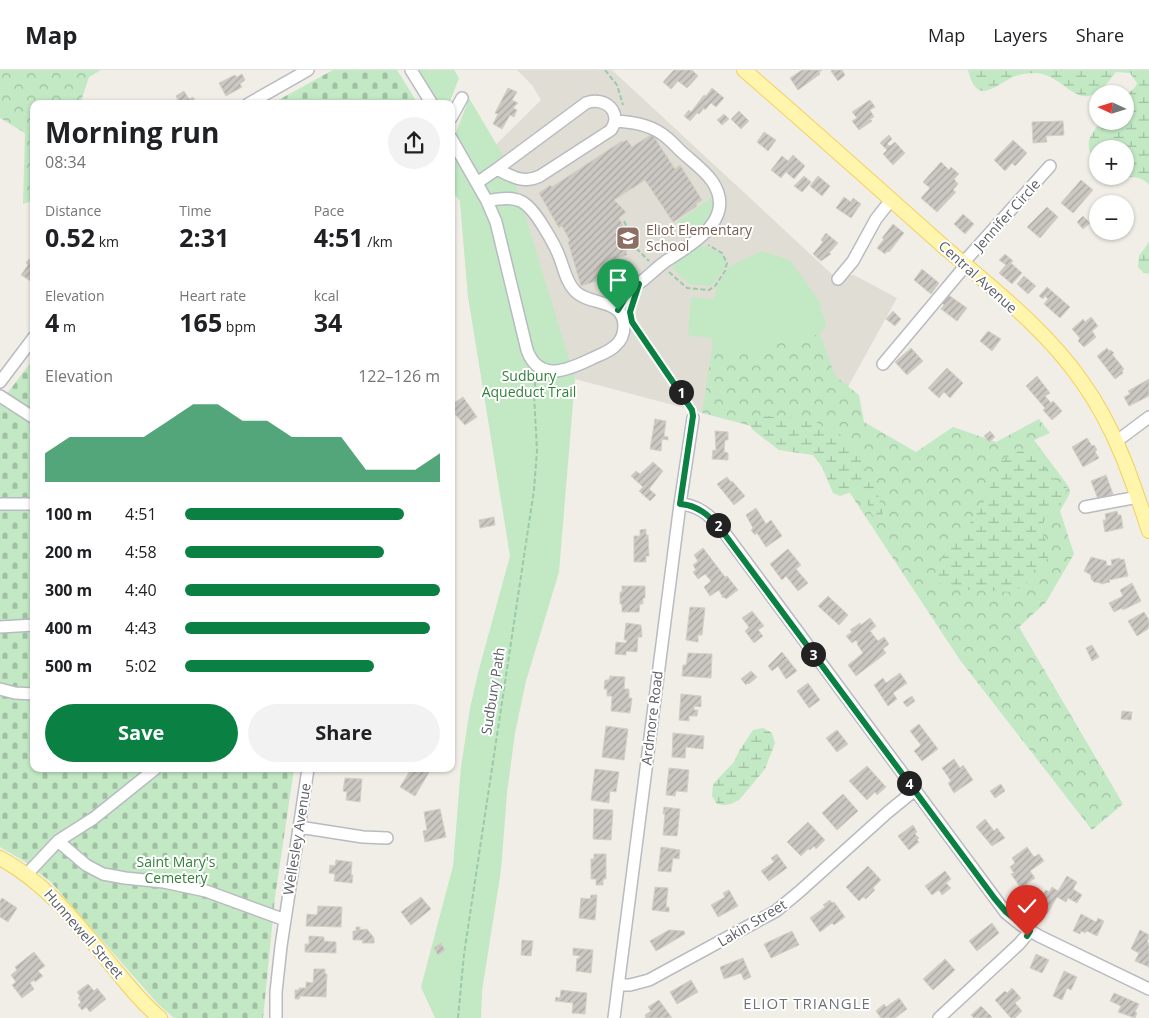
<!DOCTYPE html>
<html lang="en">
<head>
<meta charset="utf-8">
<style>
  :root { --surface:#fff; --page:#f2f2f2; --text:#202124; --muted:#757577; --line:#e0e0e0; --accent:#0b8043 }
  body { margin:0; font-family:"Open Sans",sans-serif; background:var(--page); color:var(--text); height:100vh; display:flex; flex-direction:column; font-size:19px; white-space:nowrap }
  * { box-sizing:border-box; margin:0 }
  p { font-size:16px; color:var(--muted) }
  .icon { flex:none; width:28px; height:28px; fill:none; stroke:currentColor; stroke-width:2; stroke-linecap:round; stroke-linejoin:round }
  .map { position:relative; flex:1; overflow:hidden }
  .sheet { position:absolute; left:30px; top:30px; width:425px; height:672px; display:flex; flex-direction:column; background:var(--surface); border-radius:10px; box-shadow:0 1px 4px #0004 }
  .sheet>* { flex:none }
  .needle { width:32px; rotate:274deg }
  .fabs { position:absolute; left:1089px; top:15px; display:grid; gap:10px }
  .fabs a { display:grid; place-items:center; width:45px; height:45px; border-radius:50%; background:var(--surface); box-shadow:0 1px 4px #0004; font-size:25px }
  .pin { position:absolute; display:grid; place-items:center; width:42px; height:42px; color:#fff; margin:-51px -21px; border-radius:50% 50% 50% 0; rotate:-45deg; box-shadow:0 0 5px #0007 }
  .pin .icon { rotate:45deg }
  .km { position:absolute; width:25px; height:25px; margin:-12px; border-radius:50%; background:#222; color:#fff; font-size:14px; line-height:25px; text-align:center }
  .round { display:grid; place-items:center; flex:none; width:52px; height:52px; border-radius:26px; background:var(--page) }
  .overview { display:flex; align-items:center; justify-content:space-between; height:85px; padding:0 15px }
  h1 { font-size:28px; font-weight:700; line-height:38px }
  .figures { display:grid; grid-template-columns:repeat(3,1fr); gap:8px; height:85px; padding:5px 15px }
  .figures div { display:grid; align-content:center }
  .figures b { font-size:25px; font-weight:700 }
  .figures small { font-size:14px; font-weight:400 }
  .figures p { font-size:14px }
  .chart { height:140px; padding:10px 15px }
  .chart p { display:flex; justify-content:space-between }
  .chart svg { width:100%; height:90px; margin-top:5px; fill:var(--accent); opacity:.7 }
  .primary-button { display:flex; gap:10px; margin-top:auto; padding:10px 15px }
  .primary-button a { flex:1; height:58px; border-radius:30px; background:var(--accent); color:#fff; font-size:20px; font-weight:700; line-height:58px; text-align:center }
  .primary-button a+a { background:var(--page); color:var(--text) }
  ul { padding:0 15px; list-style:none; font-size:16px }
  li { display:grid; grid-template-columns:80px 60px 1fr; align-items:center; height:38px }
  li i { height:12px; border-radius:6px; background:var(--accent) }
  header { display:flex; align-items:center; gap:30px; box-sizing:border-box; height:70px; padding:0 25px; background:var(--surface); border-bottom:1px solid var(--line) }
  header strong { font-size:24px }
  nav { display:flex; gap:28px; margin-inline-start:auto; font-size:18px }
  .map>svg:first-child { display:block }
</style>
</head>
<body>
<header>
<strong>Map</strong>
<nav><a>Map</a><a>Layers</a><a>Share</a></nav>
</header>
<div class="map">
<svg width="1149" height="948" viewBox="0 0 1149 948">
  <defs>
    <pattern id="forest-crowns" width="20" height="18" patternUnits="userSpaceOnUse" patternTransform="scale(1.25)"><rect width="20" height="18" fill="#c2e8c4"/><path d="M2 6a3 3 0 1 1 6 0M12 15a3 3 0 1 1 6 0" fill="none" stroke="#a1bfa3"/></pattern>
    <pattern id="wetland-marsh" width="20" height="14" patternUnits="userSpaceOnUse" patternTransform="scale(1.25)"><rect width="20" height="14" fill="#c2e8c4"/><path d="M1 5h8M5 5V1M11 12h8M15 12V8" fill="none" stroke="#a1bfa3"/></pattern>
    <pattern id="cemetery-stones" width="16" height="16" patternUnits="userSpaceOnUse" patternTransform="scale(1.25)"><rect width="16" height="16" fill="#c2e8c4"/><path d="M2 7V4a2 2 0 0 1 4 0v3zM10 15v-3a2 2 0 0 1 4 0v3z" fill="#a1bfa3"/></pattern>
    <pattern id="building-hatch" width="6" height="6" patternUnits="userSpaceOnUse" patternTransform="scale(1.25)"><rect width="6" height="6" fill="#cbc8c3"/><path d="M-1 1l2-2M0 6l6-6M5 7l2-2" fill="none" stroke="#a8a6a2"/></pattern>
  </defs>
  <rect width="100%" height="100%" fill="#f0eee6"/>
  <path fill="#e0ddd4" d="M517,0H612L835,207L854,205L897,228L817,373L575,309L483,317L468,226L460,131L451,119L541,30L532,15Z"/>
  <path fill="url(#forest-crowns)" d="M0,0H101L89,7L80,34H34V130L23,134L25,63L0,48Z
    M820,264L835,306L859,325L864,352L916,382L953,357L996,372L1039,349L1050,363L1034,370L1069,417L1070,423L1060,441L1074,484L1046,532L1019,557L1123,734L1092,760L960,590L817,373L702,343L713,274L737,283Z"/>
  <path fill="url(#wetland-marsh)" d="M968,0H1149V115C1142,105 1130,108 1119,106H1125V79H1098L1097,93C1083,74 1088,69 1101,51H1125V27L1136,16L1137,13L1130,3L1116,2C1109,11 1100,24 1088,26C1072,29 1058,4 1036,3C1029,3 1019,4 1013,7C991,18 977,35 968,0Z
    M1149,172V204L1144,203L1138,197L1139,186Z
    M765,346L793,348L801,352L814,350L820,355L839,363L861,389L878,425L883,443L879,448L874,447C867,439 868,427 860,419L840,426L833,423L822,397L813,385L779,380L753,360L747,350L751,347Z
    M1035,378L1037,379C1041,390 1044,401 1053,408C1058,412 1063,413 1067,418C1064,435 1047,441 1042,456C1039,467 1053,474 1049,485C1046,493 1035,499 1029,504V512L1013,522L951,519L942,515L937,510C937,481 958,471 973,449C978,441 984,433 987,426C990,421 990,415 992,411C997,402 1000,401 1001,390L1024,379Z
    M763,658L772,663L775,673L765,699L739,730L731,734L723,735L717,734L712,726L713,714L734,692L739,681L753,660Z"/>
  <path fill="url(#cemetery-stones)" d="M333,0H397L418,34H271Z
    M34,288V699H294L275,827L263,948H176L173,947L158,934L51,812L24,791L0,777V333Z"/>
  <path fill="#c2e8c4" d="M417,0H454L459,8L449,34H437Z
    M469,28L511,99L575,309L559,502L526,611L515,663L507,723L501,800L482,921L481,948H435L421,917L453,796L461,697L470,638L478,603L510,486L468,226L460,131L451,120V76Z
    M714,126C714,154 709,155 688,171L677,152Z
    M702,175L722,184L726,194L724,199L713,215L710,216L689,214L672,198L680,187Z
    M762,181L790,190L819,231L826,255L820,264L737,283L713,274L711,268L688,265L691,227L714,229L717,216L730,196Z"/>
  <path fill="url(#building-hatch)" stroke="#d5d0c4" d="M674,0H692L698,6L687,18L678,11L671,19L663,12Z
    M802,0H822L819,2L820,4L798,20L790,8Z
    M832,0H842L845,5L838,11L831,1Z
    M242,4L245,10L240,14L242,17L226,26L219,13L235,5L237,7Z
    M508,18L517,22L512,30L518,33L513,38L517,40L514,47L510,45L502,59L493,54L498,44L495,43Z
    M712,18L724,28L716,37L711,33L705,40L704,38L699,44L697,43L690,51L684,46L689,40L691,42L704,25L706,26Z
    M184,21L189,29L193,27L197,34H176L179,32L176,26Z
    M870,30L875,37L870,40L874,47L870,49L872,51L859,60L852,51L857,48L852,42Z
    M739,41L749,51L741,59L731,49Z
    M724,44L729,49L722,55L717,50Z
    M1063,51L1064,65L1046,66L1047,72L1033,73L1032,52Z
    M764,62L776,70L768,81L757,72Z
    M652,64L675,99L680,95L702,130L696,134L697,136L673,152L645,110L614,130L626,142L619,148L630,169L625,171L627,185L617,188L619,212L607,211L606,208L581,216L568,172L570,171L562,156L559,158L539,123L550,115L552,117L622,71L623,72L627,70L632,77Z
    M889,65L892,69L887,74L890,76L895,72L905,83L893,95L883,84L887,80L880,73Z
    M1013,70L1027,83L1015,96L1012,93L1005,101L994,90Z
    M793,85L805,96L794,109L786,102L781,108L771,100L782,86L788,91Z
    M941,92L949,100L951,97L959,104L954,109L958,114L953,120L956,122L937,142L921,128L930,118L923,112Z
    M804,106L811,112L802,122L794,116Z
    M818,106L830,116L822,126L810,116Z
    M1081,110L1093,120L1073,143L1061,133Z
    M844,127L851,132L853,128L861,134L851,148L836,138Z
    M1047,137L1058,147L1040,168L1027,157Z
    M963,144L974,154L965,164L954,154Z
    M1083,146L1090,153L1083,159L1077,152Z
    M893,154L904,163L889,182L888,181L885,184L877,178L884,169L882,168Z
    M826,163L838,173L829,183L831,184L821,191L813,184L823,172L821,170Z
    M1005,184L1013,191L1011,193L1022,203L1012,214L999,203L1006,195L999,190Z
    M34,187V213L21,205L28,195L26,193L29,189L31,191Z
    M922,199L939,213L931,224L914,210Z
    M1024,206L1036,216L1028,224L1017,214Z
    M1047,217L1070,237L1060,248L1044,234L1048,229L1045,226L1043,229L1039,226Z
    M947,224L967,238L957,251L941,239L944,235L941,232Z
    M893,241L901,249L895,256L886,249Z
    M1091,247L1098,256L1092,261L1096,267L1084,277L1078,271L1080,268L1072,259L1083,249L1085,252Z
    M988,261L1001,269L992,281L980,271Z
    M911,278L923,291L907,305L895,292Z
    M1107,278L1109,281L1111,280L1114,283L1112,284L1124,299L1122,300L1123,303L1115,309L1097,286Z
    M947,298L963,313L950,328L944,322L939,328L928,318Z
    M1037,306L1050,323L1045,326L1051,333L1053,331L1062,341L1052,350L1043,340L1045,338L1026,316Z
    M1149,309V326L1129,336L1124,327L1130,324L1128,321Z
    M463,327L477,347L465,355L454,343L456,342L451,335Z
    M655,349L666,351L664,366L668,367V370L662,369L661,381L650,379Z
    M715,361L728,362V370H725L724,382L728,383V390L712,389L713,380L716,381Z
    M990,361L995,367L989,372L984,366Z
    M1087,368L1092,376L1094,375L1097,380L1095,382L1099,388L1083,397L1072,377Z
    M653,392L663,401L649,419L656,425L650,431L639,421L643,417L631,406L636,401L640,404Z
    M1106,405L1113,424L1098,429L1091,411Z
    M727,407L731,412L732,411L745,426L734,435L717,414Z
    M756,438L766,454L771,450L782,466L766,477L757,463L755,465L751,460L753,458L746,445Z
    M1117,441L1118,445H1121L1123,458L1105,462L1103,450H1106L1105,444Z
    M494,447L495,455L480,458L479,450Z
    M646,459V465H648L649,486H646V492H634V466H640V460Z
    M703,478L725,507L727,506L738,520L726,529L724,527L723,528L719,520L710,526L704,517L711,511L705,504L698,509L693,502L696,500L693,495L698,491L694,485Z
    M788,479L801,495L796,499L808,513L798,521L786,506L782,510L770,494Z
    M1091,487L1106,491L1107,496L1112,495L1111,490L1120,488V490L1124,489L1128,506L1109,510L1110,512L1101,514V513L1094,512L1091,509V505L1084,501Z
    M1132,513L1141,531L1123,540L1122,538L1114,542L1109,533L1123,526L1120,520Z
    M622,516H645V528H643V534H640L639,542H622V534H620V522H622Z
    M828,526L848,545L839,555L818,536Z
    M690,537L705,538L702,565H698V572L686,570Z
    M752,541L764,556L758,560L763,566L754,573L745,561L749,557L742,548Z
    M1144,542L1149,550V556L1148,559L1137,566L1128,551Z
    M870,548L876,556L870,561L878,571L884,567L889,574L883,579L886,583L856,606L848,595L863,583L857,574L858,573L856,570L852,573L846,566L852,562L850,560L860,553L861,555Z
    M626,553L641,555L642,567H638L637,582L626,581V585L615,584L616,572L626,573L627,570H624Z
    M1092,575L1099,587L1092,591L1086,578Z
    M782,582L797,601L786,609L778,596L772,601L768,596Z
    M688,583L712,584L711,608L682,606L683,595H686Z
    M751,601L757,607L749,614L748,613L746,615L741,609Z
    M900,603L907,613L893,623L897,629L888,636L874,615L883,608L886,613Z
    M610,606L625,607L624,619H629V628H632L630,643L611,641L612,626H607V619H604L605,610H609Z
    M808,613L820,630L809,638L797,621Z
    M681,624L701,626V637L694,636V640H698L697,646H689V651L679,650Z
    M912,626L915,631L907,637L903,632Z
    M1122,641L1132,642L1131,650L1121,649Z
    M919,654L938,679L922,691L914,681L921,675L910,661Z
    M606,656L628,659L624,690L602,687Z
    M837,660L848,674L837,682L826,668Z
    M673,663L704,666L703,679L686,677L685,688L672,687Z
    M954,689L960,698L963,695L973,710L954,723L948,713L951,711L942,698Z
    M867,696L886,717L877,725L875,722L867,730L849,711Z
    M669,698L689,700L687,722L676,721L675,726L666,725Z
    M411,699H431L415,726L400,717Z
    M595,699L619,702L616,722L610,721L609,733L591,730Z
    M345,708L362,709L360,732L346,730L347,722L343,721Z
    M1001,714L1005,721L995,728L990,721Z
    M843,724L858,741L837,760L822,743Z
    M664,737L680,739L677,766L663,765L665,744H663Z
    M440,739L446,767L425,772L423,761L427,760L424,742Z
    M594,739L613,740L611,770L593,769Z
    M985,749L994,761L997,758L1005,768L992,776L976,757Z
    M808,752L825,770L816,779L814,776L810,780L808,779L801,786L787,772Z
    M913,755L917,762L915,764L919,768L917,770L919,772L909,780L898,766Z
    M661,777L680,780L679,789L673,788L671,802L658,801Z
    M1027,777L1034,787L1039,784L1044,791L1030,801L1035,808L1021,818L1011,804L1014,803L1010,797L1015,793L1012,788Z
    M594,784H606V809H603V815H596V809H591V789H594Z
    M777,784L787,798L769,811L761,801L774,792L771,788Z
    M336,790L352,792L351,805H353L352,813L334,811L335,804L329,803L330,795L335,796Z
    M868,796L881,810L873,818L875,820L866,829L863,827L859,831L846,817Z
    M945,801L951,809L946,813L951,818L942,825L939,820L932,825L925,816Z
    M1067,806L1077,812L1073,819L1082,825L1077,833L1068,828L1066,832L1057,827L1047,844L1036,837L1046,820L1049,822L1052,817L1058,821Z
    M655,817L668,818L666,837H669V842L652,840Z
    M729,820L738,836L718,847L711,835L725,827L723,823Z
    M591,825H597L595,850L579,848L581,828L590,829Z
    M421,827L431,839L411,855L401,842Z
    M2,828L17,838L8,852L0,847V831Z
    M830,830L832,833L834,832L845,847L834,855L832,853L820,862L810,848L825,837L823,835Z
    M318,836L342,837L341,857L306,856L307,844L317,845Z
    M1081,844L1096,852L1098,848L1104,851L1097,866L1087,861L1085,863L1081,861L1080,864L1073,861Z
    M992,853L999,863L977,881L969,871Z
    M356,857H360V860L367,859L374,868V873H362L363,870H353V861H356Z
    M669,860L684,861L685,864L656,881L650,871Z
    M1140,860L1149,865L1147,873H1149V897L1135,891L1139,883L1131,879Z
    M792,861L799,875L771,888L764,874Z
    M309,866L324,867V871L336,872V883L305,882V874H309Z
    M522,870L533,871L531,886L521,885Z
    M441,873L445,880L438,885L434,878Z
    M573,878L593,880L591,903L576,901L577,888L579,889L580,886L573,885Z
    M34,882L45,896L38,901L43,906L35,912L34,910L30,913L34,919L22,928L12,915L16,912L11,905L17,900L15,897Z
    M1036,884L1049,890L1042,903L1030,898Z
    M743,888L751,907L744,910L741,903L724,909L720,897Z
    M945,889L955,900L933,920L923,909Z
    M314,899H325V904H327L326,927L300,926L299,929H295V920H299V918H306V912L313,913Z
    M1064,901L1077,907L1071,920L1067,918L1062,930L1053,926Z
    M691,910L698,922L677,934L670,922Z
    M88,914L94,921L97,918L106,929L90,942L86,937L82,940L78,935L81,932L78,928L80,926L77,922Z
    M1012,918L1021,928L1015,933L1022,941L1015,948H1011L995,930L1005,921L1007,923Z
    M561,920L587,923L585,944L572,943L573,933L555,931L556,927L560,928Z
    M1114,923L1139,934L1135,942L1137,943L1135,948L1118,942L1121,936L1110,931Z
    M899,928L907,939L895,948H881L876,941L884,934L886,937Z
    M659,930L672,948H646L645,945L651,941L648,937Z
    M981,936L992,947L991,948H974L971,945Z"/>
  <g fill="none" stroke-linecap="round" stroke-linejoin="round">
    <g stroke="#b8bbc0" stroke-width="14">
      <path id="minor" d="M411,0L432,34
        M248,34L308,0
        M451,48L462,28
        M615,51C631,52 648,54 662,64C670,69 677,78 684,84C693,92 705,101 712,111C738,149 692,174 666,191C652,201 642,214 627,221
        M451,68L487,131L496,152L527,280C539,313 568,300 591,289C599,285 609,282 615,276C621,271 624,264 624,256C624,228 589,236 575,221C566,212 564,198 559,186C555,175 549,166 543,156C527,130 518,124 487,131
        M477,113L497,99C512,107 524,114 540,106L611,60C623,42 605,26 586,33L497,99
        M963,193L1050,96
        M838,209L853,191L876,149L891,130
        M618,240L626,225L627,198
        M883,294L966,195
        M0,312L34,267
        M0,326L34,348
        M1117,371L1149,347
        M0,434H34
        M680,434C698,435 709,445 721,458L1006,843L1021,855L1039,866L1149,919
        M1085,437L1138,427
        M0,557L34,555
        M0,619L15,623L34,624
        M299,757L363,767L387,768
        M58,771L86,795L103,804L125,808L164,812L206,821L285,850
        M27,804L58,771L94,748L155,699
        M618,915H630L649,910L776,841L799,822L888,742L915,720
        M276,948V922L281,876L308,699
        M614,948L680,434L693,348
        M939,948L1019,874L1030,861"/>
    </g>
    <g stroke="#f3d05b" stroke-width="16">
      <path id="major" d="M744,0C811,58 877,117 943,176C992,218 1046,259 1083,313C1115,358 1132,409 1149,461
        M0,788C51,816 81,859 118,903C131,919 144,935 160,948"/>
    </g>
    <path stroke="#9bc9aa" stroke-width="2" stroke-dasharray="5 2.5" stroke-linecap="butt" d="M605,0L617,15L623,35
      M624,151L637,179L649,191
      M669,202L687,218L709,220L715,216L725,201L727,193L722,183L708,175
      M635,258L691,338
      M458,948L464,884L534,420L537,381L534,324L536,306"/>
    <use href="#minor" stroke="#fff" stroke-width="11"/>
    <use href="#major" stroke="#fff5ac" stroke-width="14"/>
  </g>
  <g fill="none" stroke-linecap="round" stroke-linejoin="round">
    <g stroke="#fff" stroke-width="10">
      <path id="route" d="M618,240L624,230L627,221L639,214L630,242L632,252L692,340L693,346L680,434C697,435 709,445 720,458L995,829L1006,842L1030,861L1027,866"/>
    </g>
    <use href="#route" stroke="#0b8043" stroke-width="6"/>
  </g>
  <defs>
    <g id="school-square" transform="scale(1.25)"><rect x="-9" y="-9" width="18" height="18" rx="4" fill="#8d6e63" stroke="#fff"/><path d="M0-5L7-2L0 1L-7-2ZM-4 1L0 2.5L4 1V4Q0 6-4 4Z" fill="#fff"/></g>
  </defs>
  <g fill-rule="evenodd">
    <use href="#school-square" x="628" y="168"/>
  </g>
  <g text-anchor="middle" stroke-width="4" stroke-linejoin="round" paint-order="stroke">
    <g font-size="14" fill="#5d6166" stroke="#fff">
      <text transform="translate(1007 145) rotate(-48)" y="5">Jennifer Circle</text>
      <text transform="translate(978 207) rotate(42)" y="5">Central Avenue</text>
      <text transform="translate(493 621) rotate(-81)" y="5">Sudbury Path</text>
      <text transform="translate(652 648) rotate(-83)" y="5">Ardmore Road</text>
      <text transform="translate(297 769) rotate(-81)" y="5">Wellesley Avenue</text>
      <text transform="translate(752 853) rotate(-31)" y="5">Lakin Street</text>
      <text transform="translate(84 864) rotate(49)" y="5">Hunnewell Street</text>
    </g>
    <g font-size="14" fill="#785e54" stroke="#fff" text-anchor="start">
      <text x="646" y="165">Eliot Elementary<tspan x="646" dy="16">School</tspan></text>
    </g>
    <g font-size="14" fill="#32813a" stroke="#fff">
      <text x="529" y="311">Sudbury<tspan x="529" dy="16">Aqueduct Trail</tspan></text>
      <text x="176" y="797">Saint Mary's<tspan x="176" dy="16">Cemetery</tspan></text>
    </g>
    <g font-size="15" letter-spacing="1" fill="#6e7378" stroke="#fff">
      <text x="807" y="939">ELIOT TRIANGLE</text>
    </g>
  </g>
</svg>
<div class="fabs">
<a><svg class="needle" viewBox="-14 -14 28 28"><path d="M0-13l5 13h-10z" fill="#e53935"/><path d="M0 13l5-13h-10z" fill="#757577"/></svg></a>
<a>+</a>
<a>−</a>
</div>
<div class="pin" style="left:618px;top:240px;background:#1e9e55"><svg class="icon" aria-label="arrive" viewBox="0 0 24 24"><path d="M6 21V4h12l-3 4 3 4H6"/></svg></div>
<div class="pin" style="left:1027px;top:866px;background:#d93025"><svg class="icon" aria-label="check" viewBox="0 0 24 24"><path d="M5 12l5 5 9-10"/></svg></div>
<b class="km" style="left:681px;top:322px">1</b>
<b class="km" style="left:718px;top:455px">2</b>
<b class="km" style="left:813px;top:584px">3</b>
<b class="km" style="left:909px;top:713px">4</b>
<section class="sheet">
<div class="overview"><div><h1>Morning run</h1><p>08:34</p></div><a class="round"><svg class="icon" aria-label="share" viewBox="0 0 24 24"><path d="M12 15V3M7 8l5-5 5 5M5 13v7h14v-7"/></svg></a></div>
<div class="figures">
<div><p>Distance</p><b>0.52<small> km</small></b></div>
<div><p>Time</p><b>2:31</b></div>
<div><p>Pace</p><b>4:51<small> /km</small></b></div>
</div>
<div class="figures">
<div><p>Elevation</p><b>4<small> m</small></b></div>
<div><p>Heart rate</p><b>165<small> bpm</small></b></div>
<div><p>kcal</p><b>34</b></div>
</div>
<div class="chart"><p><span>Elevation</span>122–126 m</p>
<svg viewBox="0 0 160 44" preserveAspectRatio="none"><path d="M0 44V30L10 22L20 22L30 22L40 22L50 14L60 6L70 6L80 14L90 14L100 22L110 22L120 22L130 38L140 38L150 38L160 30V44z"/></svg>
</div>
<ul>
<li><b>100 m</b>4:51<i style="width:86%"></i></li>
<li><b>200 m</b>4:58<i style="width:78%"></i></li>
<li><b>300 m</b>4:40<i style="width:100%"></i></li>
<li><b>400 m</b>4:43<i style="width:96%"></i></li>
<li><b>500 m</b>5:02<i style="width:74%"></i></li>
</ul>
<div class="primary-button"><a>Save</a><a>Share</a></div>
</section>
</div>
</body>
</html>
